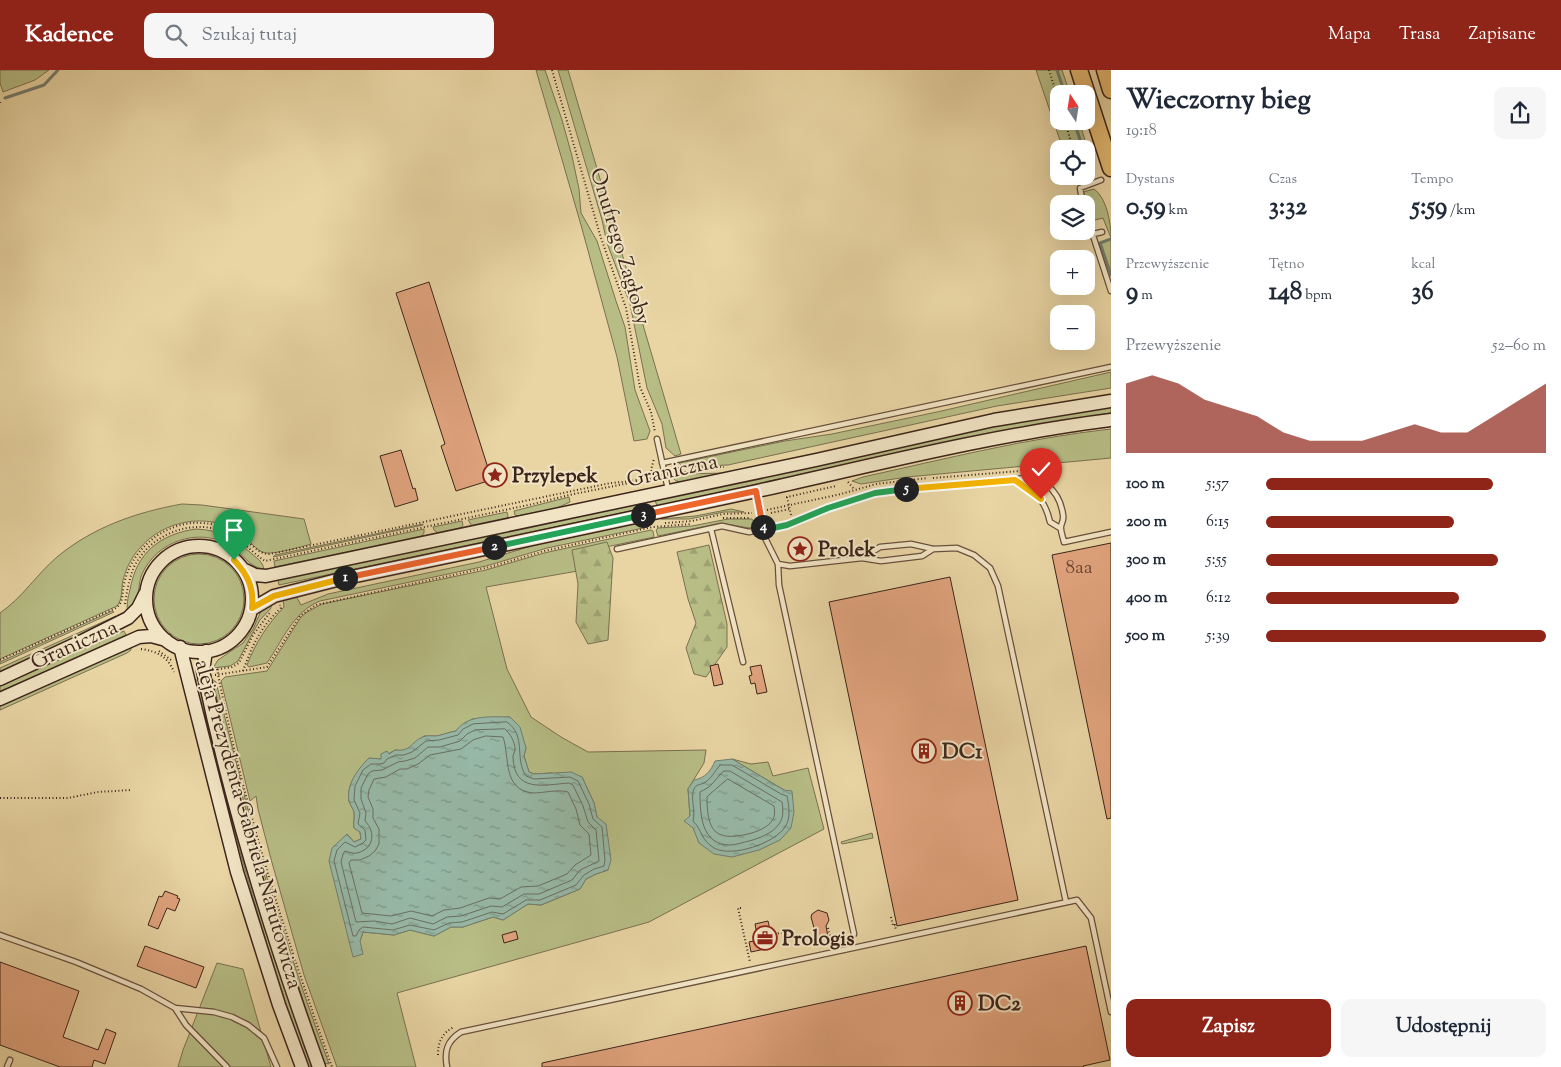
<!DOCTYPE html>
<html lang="pl">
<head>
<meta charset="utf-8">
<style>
  :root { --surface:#fff; --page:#f6f6f7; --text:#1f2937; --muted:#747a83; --accent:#8f2418 }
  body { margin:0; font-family:"Sorts Mill Goudy",serif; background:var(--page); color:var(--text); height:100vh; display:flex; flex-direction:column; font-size:19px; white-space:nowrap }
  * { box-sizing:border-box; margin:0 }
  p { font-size:16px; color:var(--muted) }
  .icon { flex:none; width:28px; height:28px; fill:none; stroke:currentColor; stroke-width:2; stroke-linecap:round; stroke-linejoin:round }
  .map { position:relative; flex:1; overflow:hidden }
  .details { display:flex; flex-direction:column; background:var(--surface); width:450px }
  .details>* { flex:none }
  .needle { width:32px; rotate:348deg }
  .tools { position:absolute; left:1050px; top:15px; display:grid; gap:10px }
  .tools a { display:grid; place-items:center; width:45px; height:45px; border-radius:10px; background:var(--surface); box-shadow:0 5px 20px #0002; font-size:25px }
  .pin { position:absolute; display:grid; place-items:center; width:42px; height:42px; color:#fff; margin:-51px -21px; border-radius:50% 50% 50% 0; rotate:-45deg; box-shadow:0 0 5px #0007 }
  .pin .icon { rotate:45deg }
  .km { position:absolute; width:25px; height:25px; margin:-12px; border-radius:50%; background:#222; color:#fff; font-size:14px; line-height:25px; text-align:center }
  .round { display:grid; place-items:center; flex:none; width:52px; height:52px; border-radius:10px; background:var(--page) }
  .head { display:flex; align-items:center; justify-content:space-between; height:85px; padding:0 15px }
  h1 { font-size:28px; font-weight:700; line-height:38px }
  .metrics { display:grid; grid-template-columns:repeat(3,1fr); gap:8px; height:85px; padding:5px 15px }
  .metrics div { display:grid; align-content:center }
  .metrics b { font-size:25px; font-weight:700 }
  .metrics small { font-size:14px; font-weight:400 }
  .metrics p { font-size:14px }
  .chart { height:140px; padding:10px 15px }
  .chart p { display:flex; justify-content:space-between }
  .chart svg { width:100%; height:90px; margin-top:5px; fill:var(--accent); opacity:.7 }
  .action { display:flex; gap:10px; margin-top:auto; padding:10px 15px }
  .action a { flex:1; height:58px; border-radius:10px; background:var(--accent); color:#fff; font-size:20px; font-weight:700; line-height:58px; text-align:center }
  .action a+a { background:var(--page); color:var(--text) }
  ul { padding:0 15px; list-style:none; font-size:16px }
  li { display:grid; grid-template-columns:80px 60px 1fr; align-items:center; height:38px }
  li i { height:12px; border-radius:6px; background:var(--accent) }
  header { display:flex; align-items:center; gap:30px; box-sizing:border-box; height:70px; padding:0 25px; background:var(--accent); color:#fff }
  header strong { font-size:24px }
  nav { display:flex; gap:28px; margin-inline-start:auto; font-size:18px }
  .search { width:350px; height:45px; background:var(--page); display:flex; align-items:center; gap:12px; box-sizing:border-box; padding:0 18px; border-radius:10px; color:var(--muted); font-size:19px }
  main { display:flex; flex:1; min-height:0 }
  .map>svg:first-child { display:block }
</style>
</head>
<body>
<header>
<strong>Kadence</strong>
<div class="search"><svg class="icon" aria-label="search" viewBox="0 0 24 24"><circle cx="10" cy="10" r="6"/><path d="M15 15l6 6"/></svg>Szukaj tutaj</div>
<nav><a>Mapa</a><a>Trasa</a><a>Zapisane</a></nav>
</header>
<main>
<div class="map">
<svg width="1111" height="997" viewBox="0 0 1111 997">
  <defs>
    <pattern id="forest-firs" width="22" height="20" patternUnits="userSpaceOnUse" patternTransform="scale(1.25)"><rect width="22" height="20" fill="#b7bd85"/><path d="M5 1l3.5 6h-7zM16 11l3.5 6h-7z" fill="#9ea272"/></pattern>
    <pattern id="water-ripples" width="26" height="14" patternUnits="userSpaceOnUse" patternTransform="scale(1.25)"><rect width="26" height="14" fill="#97b9a7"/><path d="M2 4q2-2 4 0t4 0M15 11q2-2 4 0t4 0" fill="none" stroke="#7c9687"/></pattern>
  </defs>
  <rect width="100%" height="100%" fill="#e9d5a4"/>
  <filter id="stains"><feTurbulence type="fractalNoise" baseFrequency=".004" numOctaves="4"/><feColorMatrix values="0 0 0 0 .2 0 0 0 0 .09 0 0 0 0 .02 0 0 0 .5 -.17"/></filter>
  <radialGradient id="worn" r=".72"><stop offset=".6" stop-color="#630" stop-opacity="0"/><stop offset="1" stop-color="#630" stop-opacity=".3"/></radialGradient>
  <path fill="#b7bd85" stroke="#7a7050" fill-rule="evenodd" d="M0,0H49L35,10L3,22L0,13Z
    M536,0H545L562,50L572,86L579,119L581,143L597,171L616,231L625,257L635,320L650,361L647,369L634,371L617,287L581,155Z
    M558,0H568L681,384L675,386L666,378L662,354L647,318L630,234L607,173L602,150Z
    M1036,0H1062L1070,24H1059V51H1079L1093,96L1085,110L1074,114L1072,106H1086V79H1063Z
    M1094,119C1107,128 1111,154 1111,168L1103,148L1095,150L1091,147L1083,122Z
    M1111,169V205L1100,173Z
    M1111,302V318L997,336L728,395L683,397L679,393L785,371L832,364L937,342Z
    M1111,337V343L980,365L657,436L655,430L997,356Z
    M1111,359V388L907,407L861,414L852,411L863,407C945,389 1027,368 1111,359Z
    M726,403L682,412L676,411L671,406L682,404Z
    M569,427L570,432L557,438L518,446L515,445L514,441Z
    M644,433L645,438L279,515L278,510Z
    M182,434L202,435L304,449L311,474C301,477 276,484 266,483C256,482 248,468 239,462C207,442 163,450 139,479C131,488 126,499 123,510C121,518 123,529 117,536L0,589V543C22,528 37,504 57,487C93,457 137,442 182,434Z
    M731,439L744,442H724L689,449H661L695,446Z
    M507,442L508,446L507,449L472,456L468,450Z
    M728,449H752L756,455L749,458L721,453L658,466L656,460L658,458L692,456Z
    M462,451L463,455L461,458L438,463L434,460L433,457Z
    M648,451V457L547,478L486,496L320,531C294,541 282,571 267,593L249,597L247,595C256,572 267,555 284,537L283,529L296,526L301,535L328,524L479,492L538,474Z
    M423,454V455L273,487L275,485Z
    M196,459C220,460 235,468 252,484C258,489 262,491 264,499C249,498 242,482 230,475C198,457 157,471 142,504C138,513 140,522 136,530C135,535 130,539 128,543C126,536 128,527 130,520C136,483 160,464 196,459Z
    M424,459V463L421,467L275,497L274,491Z
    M651,460L653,461L654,467L606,477L612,495L486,517L507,599L531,647L561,667L588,682L706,680L704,693L688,719L690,746L699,773L784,720L732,689L751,694L768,692L773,706L808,698L824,759L649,852L397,923L416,997H337L304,905L271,789L258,739L256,726L250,731L221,611L225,607L267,601L301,547L307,542L322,534L486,500L544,483ZM510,647L526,678L524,686L529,702L534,704L551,703L582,707L594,733L608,800L596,804L586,809L580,819L541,835L528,834L503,850L493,847L463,857H451L434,866L410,860L394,865L363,862L360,871L333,778L347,764L354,772L361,769L360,762L354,758C353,752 355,747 354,742C353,738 350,735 349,731C346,713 359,701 369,688L378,690L395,680L402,681L411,677L416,672L424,666H437L456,661L472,649Z
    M154 529a45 45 0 1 1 90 0a45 45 0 1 1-90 0Z
    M271,532V538L260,550L252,564L238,591L230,596L213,598L218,590L243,573L253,559L262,539Z
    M112,541L114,542L0,594V592Z
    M116,546L117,548L0,602V598Z
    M124,561L126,565L0,622V616Z
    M131,577V580L127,583L0,640V636Z
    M212,609L216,612C227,656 238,700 249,744C272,829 299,912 329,994L324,993C280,866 244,739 212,609Z
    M194,610H198C231,740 266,870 312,997H308C262,870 228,740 194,610Z
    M872,763L873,768L842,774L841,772Z
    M217,893L243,899L271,997H178L183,980Z"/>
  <path fill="url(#forest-firs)" stroke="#7a7050" d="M607,472L613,488L608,570L588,574L576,552L578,514L572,480Z
    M709,475L727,554V577L706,607L694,604L686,578L696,553L688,529L677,482Z"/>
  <path fill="url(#water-ripples)" stroke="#737d6f" d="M510,647L520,657L526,678L524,686L529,702L534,704L571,702L582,707L594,733L597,747L606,754L611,790L608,800L596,804L586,809L580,819L541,835L528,834L503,850L493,847L463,857H451L434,866L410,860L394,865L363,862L360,871L363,884L353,887L329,791L332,778L347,764L354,772L361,769L360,762L354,758C353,753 355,747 354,742C353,738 350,735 349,731C346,714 358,699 369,688L381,689V684L387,681L389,684L395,680C412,682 410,672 423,667C427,665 432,666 436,666C442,665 449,662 456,661C467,644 493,647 510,647Z
    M732,689L784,720L792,721L794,742L791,758L780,770L759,780L732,787L714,784L699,773L693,758L684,751L690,746L688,719L694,710C705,708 711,701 715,691Z"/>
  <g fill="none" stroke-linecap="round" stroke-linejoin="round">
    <path stroke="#6a6e61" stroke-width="1" d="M507,652C527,666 514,688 526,706L534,709L570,707L578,711L589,734L593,749L602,757L605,790L604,796L594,799L584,805L576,815L540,830H526L503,844L492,842L462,852L449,853L434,860L410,855L393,860L363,857L359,860L356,866H353L334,791L337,780L345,772L355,777L363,773L366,770L365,760L358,754L360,743L354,730L355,716L363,700L371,694H380L384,693L387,689L396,685H404L412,682L426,671L439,670L458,665L463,659L473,654Z
      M505,659C510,663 515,672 515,679C515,682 513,684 513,687C514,723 543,715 569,713L573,715L583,736L588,752L596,760L599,791L580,800L572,810L539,824H524L502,837L491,836L461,846L447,847L433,854L410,848L392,854L374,851L356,852L341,792L343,784L345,781C349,782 353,784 357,783C374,779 376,762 365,751L366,743L361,729V718L368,704L372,701L382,700L398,692L405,691L415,688L428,677H440L460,671L467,664L475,660Z
      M486,666L503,667C510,687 502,720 533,723C544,723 557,719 568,722L576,739L580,755L589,764L591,785L575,795L567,804L538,816L521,817L500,829L489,828L460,838L444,840L432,846L411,841L391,846L362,843L349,793L351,790H360L369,786L375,781L379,774V759L373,748V739L368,727L369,720L374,709L386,707L400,699H407L418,694L430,685L461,679L473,670Z
      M720,695H732L781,724L787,726C789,735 791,749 785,757C775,773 732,788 714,778C700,769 703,761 693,751C696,741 690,728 694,719C696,714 700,715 704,713C711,709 715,701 720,695Z
      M724,701H730L782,732C783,738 784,748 779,754C773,763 760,768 749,771C744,772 736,775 730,775C701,775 700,744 700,722L709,717Z
      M728,709L774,736C775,741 775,747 772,751C767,758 756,762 748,764C714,772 707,760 707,727Z"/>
    <path stroke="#737d6f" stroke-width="3" d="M1057,0L1065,24
      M5,28L44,15L58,0
      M1074,51L1083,79
      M1086,90L1087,92
      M1111,169L1100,173L1111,205"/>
  </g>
  <path fill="#e1a47e" stroke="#3d241b" d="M429,212L488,398L491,397L493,404L490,405L491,410L456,421L441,376L445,374L396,223Z
    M401,380L413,419L415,418L418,430L395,437L380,386Z
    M1111,473V748L1107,749L1052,485Z
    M950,507L1018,830L897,856L829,532Z
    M718,594L723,614L714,616L710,596Z
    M761,595L767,622L757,624L755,613L751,614L749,606L752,605L750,597Z
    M165,821L178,826L177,828L180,829L175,841L167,838L158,859L148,855L159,826L162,827Z
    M818,840L827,843L829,850L826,856L828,867L817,869L811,847L812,844Z
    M768,851L774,877L751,882L749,872L758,870L755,854Z
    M516,861L518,869L504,873L502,865Z
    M145,876L204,897L196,918L137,896Z
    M1086,876L1110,990L1083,996L1084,997H542V993Z
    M0,892L79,921L63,967L98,980L106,959L116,963L105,994L94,990L92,997H60L0,975Z"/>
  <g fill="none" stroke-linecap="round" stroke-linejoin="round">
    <g stroke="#68503d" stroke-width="7">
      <path id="lane" d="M1083,134L1080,118L1101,110
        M1086,144L1111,221
        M1093,164L1102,162
        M657,369L668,419
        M662,393L1111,297
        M1015,410C1035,425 1044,426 1050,452L1060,458
        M756,423L765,468L778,494L790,496L862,488L881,491L922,486L933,479
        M711,459L743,592
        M617,479L722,456L749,462L787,455L828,438L875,423L930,416L1015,410C1040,401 1060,421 1063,445C1064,450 1062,452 1061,456C1060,461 1063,467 1064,472L1111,462
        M862,488L880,477L911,474L933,479L957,478L974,485L990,498L998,516L1066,832
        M778,494L779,515L854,864
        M0,865L76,892L141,919L175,938L214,942L232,947L248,955L264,968L277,997
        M175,938L186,955L227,997
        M7,997L10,990
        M447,997C444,981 447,971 461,962L1077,830L1091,848L1111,942"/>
    </g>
    <g stroke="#3d241b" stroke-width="15">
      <path id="secondary" d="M146 529a53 53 0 1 1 106 0a53 53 0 1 1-106 0Z
        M243,499L255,505L266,506L816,390L994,350L1111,331
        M252,539L274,526L337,510C477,480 617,452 757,421C874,395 991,365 1111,350
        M180,577L237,802L279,935L302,997
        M206,581L203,601C231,735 272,868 319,997
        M0,609L82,571L128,548L138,538L145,524
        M0,629L139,567L151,566L166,570"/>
    </g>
    <g stroke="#3d241b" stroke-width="19">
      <path id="highway" d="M1079,0L1111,98
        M1105,0L1111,20"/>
    </g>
    <path stroke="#3d241b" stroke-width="2" stroke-dasharray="1 2.5" stroke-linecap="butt" d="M552,0L601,168L626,238L640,317L651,342L655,362
      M1049,0L1059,32
      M0,32V34
      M1065,51L1073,79
      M678,398L724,397
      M671,405L681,402H698
      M653,408L651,400L654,389
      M933,408L1020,401
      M848,412L854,419
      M767,440L841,424L876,414L928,408
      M771,443L790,439
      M791,445L787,427L836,416
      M723,448H751
      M665,453L692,451L723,444L752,443
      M125,534C127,521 129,509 134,497C150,464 192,448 225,462C241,468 251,482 265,491L533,434L569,425L659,407
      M141,579C157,581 168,587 174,602
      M159,581L171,590
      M0,590L116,538C124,532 122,523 124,514C131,482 158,457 191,453C207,452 225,455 239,464C249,470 257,485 270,484L606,414C619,411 637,413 649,405
      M217,599C243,735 286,868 332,997
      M214,600L232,597L239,593L253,565L271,541
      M243,601C253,574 260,558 281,538L280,535
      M215,605L267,597L300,546L316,535L490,497L544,481L653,457L692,454
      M0,728H68L98,722L131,720
      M741,838H738L750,892
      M891,847L893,856L895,855L896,861
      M828,858L832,874
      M771,865L785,862
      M438,985C438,972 442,963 454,957"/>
    <use href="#lane" stroke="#f1e4c4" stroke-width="4.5"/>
    <use href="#secondary" stroke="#f1e4c4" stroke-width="12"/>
    <use href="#highway" stroke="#e4ba72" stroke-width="16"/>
  </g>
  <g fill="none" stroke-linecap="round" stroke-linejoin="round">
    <g stroke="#fff" stroke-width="10">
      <path id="split-1" d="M234,490C248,505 254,518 252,538L274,526L345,508"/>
    </g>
    <g stroke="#fff" stroke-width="10">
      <path id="split-2" d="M345,508L494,477"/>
    </g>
    <g stroke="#fff" stroke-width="10">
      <path id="split-3" d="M494,477L643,445"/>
    </g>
    <g stroke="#fff" stroke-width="10">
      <path id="split-4" d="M643,445L756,421L763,457"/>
    </g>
    <g stroke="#fff" stroke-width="10">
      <path id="split-5" d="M763,457L764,460L787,455L828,438L875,423L906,419"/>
    </g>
    <g stroke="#fff" stroke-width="10">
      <path id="split-6" d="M906,419L1015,410L1041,429"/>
    </g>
    <use href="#split-1" stroke="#f5b400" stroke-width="6"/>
    <use href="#split-2" stroke="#f0652b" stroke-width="6"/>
    <use href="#split-3" stroke="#22a559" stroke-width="6"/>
    <use href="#split-4" stroke="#f0652b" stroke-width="6"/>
    <use href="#split-5" stroke="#22a559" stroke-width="6"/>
    <use href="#split-6" stroke="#f5b400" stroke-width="6"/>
  </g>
  <defs>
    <g id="sight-ring" transform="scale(1.25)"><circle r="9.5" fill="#f1e4c4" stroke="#8f2418" stroke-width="1.5"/><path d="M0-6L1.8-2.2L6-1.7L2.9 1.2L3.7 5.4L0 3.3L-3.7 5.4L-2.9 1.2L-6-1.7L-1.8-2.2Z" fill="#8f2418"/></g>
    <g id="building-ring" transform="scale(1.25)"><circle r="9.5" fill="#f1e4c4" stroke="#8f2418" stroke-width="1.5"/><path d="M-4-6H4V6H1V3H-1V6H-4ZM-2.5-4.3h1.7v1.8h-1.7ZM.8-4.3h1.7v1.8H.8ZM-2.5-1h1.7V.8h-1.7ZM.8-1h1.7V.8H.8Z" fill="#8f2418"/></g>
    <g id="office-ring" transform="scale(1.25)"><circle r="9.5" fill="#f1e4c4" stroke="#8f2418" stroke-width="1.5"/><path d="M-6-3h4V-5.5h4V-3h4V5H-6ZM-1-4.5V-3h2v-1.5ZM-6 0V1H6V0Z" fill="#8f2418"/></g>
  </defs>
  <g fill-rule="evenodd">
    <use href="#sight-ring" x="495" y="405"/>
    <use href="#sight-ring" x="800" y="479"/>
    <use href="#building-ring" x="924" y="681"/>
    <use href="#office-ring" x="765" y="868"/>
    <use href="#building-ring" x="960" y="933"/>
  </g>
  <g text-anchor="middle" stroke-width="4" stroke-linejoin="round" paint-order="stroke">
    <g font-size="19" fill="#664434">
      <text x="1079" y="503">8aa</text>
    </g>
    <g font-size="21" fill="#3d241b" stroke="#f1e4c4">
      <text transform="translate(621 176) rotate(73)" y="7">Onufrego Zagłoby</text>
      <text transform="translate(672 400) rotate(-12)" y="7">Graniczna</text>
      <text transform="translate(74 574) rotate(-24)" y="7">Graniczna</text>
      <text transform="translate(249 754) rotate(74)" y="7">aleja Prezydenta Gabriela Narutowicza</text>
    </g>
    <g font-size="21" font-weight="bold" fill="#3d241b" stroke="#f1e4c4" text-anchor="start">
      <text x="512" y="412">Przylepek</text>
      <text x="818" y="486">Prolek</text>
      <text x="942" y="688">DC1</text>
      <text x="782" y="875">Prologis</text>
      <text x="978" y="940">DC2</text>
    </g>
  </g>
  <rect width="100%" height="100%" filter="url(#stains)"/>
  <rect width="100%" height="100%" fill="url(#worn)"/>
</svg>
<div class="tools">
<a><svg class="needle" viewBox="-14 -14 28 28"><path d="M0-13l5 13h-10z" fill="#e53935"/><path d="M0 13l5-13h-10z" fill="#747a83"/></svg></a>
<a><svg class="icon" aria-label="locate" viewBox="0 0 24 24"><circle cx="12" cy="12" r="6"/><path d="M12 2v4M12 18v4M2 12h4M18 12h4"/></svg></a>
<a><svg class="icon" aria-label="layers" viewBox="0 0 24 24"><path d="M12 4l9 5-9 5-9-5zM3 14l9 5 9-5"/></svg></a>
<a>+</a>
<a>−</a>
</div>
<div class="pin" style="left:234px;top:490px;background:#1e9e55"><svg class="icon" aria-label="arrive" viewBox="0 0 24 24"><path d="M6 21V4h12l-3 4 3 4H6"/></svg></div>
<div class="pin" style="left:1041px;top:429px;background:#d93025"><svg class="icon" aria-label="check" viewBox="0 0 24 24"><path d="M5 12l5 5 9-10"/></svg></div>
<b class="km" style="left:345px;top:508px">1</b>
<b class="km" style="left:494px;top:477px">2</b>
<b class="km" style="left:643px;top:445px">3</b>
<b class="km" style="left:763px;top:457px">4</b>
<b class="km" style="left:906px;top:419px">5</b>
</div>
<section class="details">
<div class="head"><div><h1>Wieczorny bieg</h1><p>19:18</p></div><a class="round"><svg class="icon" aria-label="share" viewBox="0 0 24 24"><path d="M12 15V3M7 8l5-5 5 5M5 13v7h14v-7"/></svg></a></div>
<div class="metrics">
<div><p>Dystans</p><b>0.59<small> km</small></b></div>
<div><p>Czas</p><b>3:32</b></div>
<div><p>Tempo</p><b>5:59<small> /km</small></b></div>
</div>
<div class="metrics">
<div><p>Przewyższenie</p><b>9<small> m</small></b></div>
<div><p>Tętno</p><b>148<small> bpm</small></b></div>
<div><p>kcal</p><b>36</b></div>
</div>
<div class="chart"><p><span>Przewyższenie</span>52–60 m</p>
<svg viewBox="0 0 160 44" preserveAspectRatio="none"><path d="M0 44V10L10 6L20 10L30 18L40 22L50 26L60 34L70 38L80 38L90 38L100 34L110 30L120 34L130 34L140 26L150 18L160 10V44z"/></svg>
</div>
<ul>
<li><b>100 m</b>5:57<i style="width:81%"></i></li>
<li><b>200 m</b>6:15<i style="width:67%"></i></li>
<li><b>300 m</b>5:55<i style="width:83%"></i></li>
<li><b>400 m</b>6:12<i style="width:69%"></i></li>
<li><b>500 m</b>5:39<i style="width:100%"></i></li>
</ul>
<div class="action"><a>Zapisz</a><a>Udostępnij</a></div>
</section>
</main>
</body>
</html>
